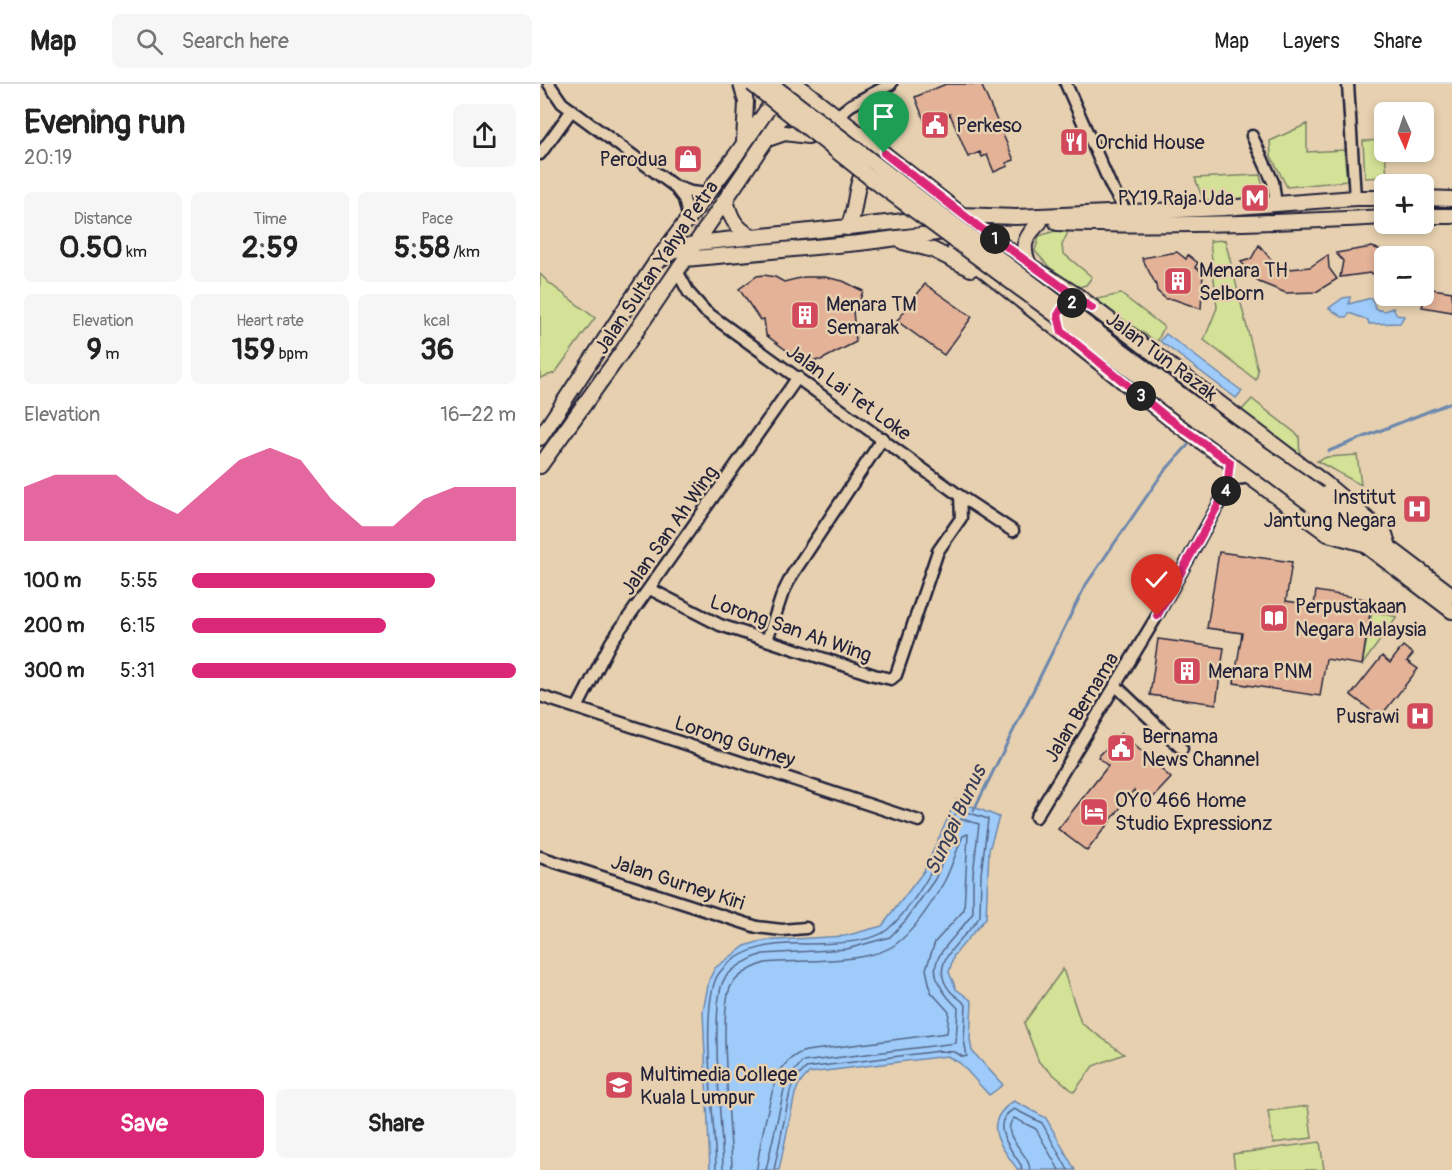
<!DOCTYPE html>
<html lang="en">
<head>
<meta charset="utf-8">
<style>
  :root { --surface:#fff; --page:#f6f6f6; --text:#222; --muted:#767676; --line:#e0e0e0; --accent:#db2777 }
  body { margin:0; font-family:Pangolin,sans-serif; background:var(--page); color:var(--text); height:100vh; display:flex; flex-direction:column; font-size:22px; white-space:nowrap }
  * { box-sizing:border-box; margin:0 }
  p { font-size:20px; color:var(--muted) }
  .icon { flex:none; width:33px; height:33px; fill:none; stroke:currentColor; stroke-width:2; stroke-linecap:round; stroke-linejoin:round }
  .map { position:relative; flex:1; overflow:hidden }
  .details { display:flex; flex-direction:column; background:var(--surface); width:540px }
  .details>* { flex:none }
  .needle { width:39px; rotate:177deg }
  .tools { position:absolute; left:834px; top:18px; display:grid; gap:12px }
  .tools a { display:grid; place-items:center; width:60px; height:60px; border-radius:9px; background:var(--surface); box-shadow:0 3px 9px #0003; font-size:30px }
  .pin { position:absolute; display:grid; place-items:center; width:51px; height:51px; color:#fff; margin:-62px -26px; border-radius:50% 50% 50% 0; rotate:-45deg; box-shadow:0 0 6px #0007 }
  .pin .icon { rotate:45deg }
  .km { position:absolute; width:30px; height:30px; margin:-15px; border-radius:50%; background:#222; color:#fff; font-size:16px; line-height:30px; text-align:center }
  .round { display:grid; place-items:center; flex:none; width:63px; height:63px; border-radius:9px; background:var(--page) }
  .head { display:flex; align-items:center; justify-content:space-between; height:102px; padding:0 24px }
  h1 { font-size:33px; font-weight:800; line-height:45px }
  .figures { display:grid; grid-template-columns:repeat(3,1fr); gap:9px; height:102px; padding:6px 24px }
  .figures div { display:grid; align-content:center; border-radius:9px; background:var(--page); text-align:center }
  .figures b { font-size:30px; font-weight:800 }
  .figures small { font-size:16px; font-weight:400 }
  .figures p { font-size:16px }
  .chart { height:168px; padding:12px 24px }
  .chart p { display:flex; justify-content:space-between }
  .chart svg { width:100%; height:108px; margin-top:6px; fill:var(--accent); opacity:.7 }
  .cta { display:flex; gap:12px; margin-top:auto; padding:12px 24px }
  .cta a { flex:1; height:69px; border-radius:9px; background:var(--accent); color:#fff; font-size:24px; font-weight:800; line-height:69px; text-align:center }
  .cta a+a { background:var(--page); color:var(--text) }
  ul { padding:0 24px; list-style:none; font-size:20px }
  li { display:grid; grid-template-columns:96px 72px 1fr; align-items:center; height:45px }
  li i { height:15px; border-radius:8px; background:var(--accent) }
  header { display:flex; align-items:center; gap:36px; box-sizing:border-box; height:84px; padding:0 30px; background:var(--surface); border-bottom:2px solid var(--line) }
  header strong { font-size:28px }
  nav { display:flex; gap:33px; margin-inline-start:auto; font-size:21px }
  .search { width:420px; height:54px; background:var(--page); display:flex; align-items:center; gap:15px; box-sizing:border-box; padding:0 21px; border-radius:9px; color:var(--muted); font-size:22px }
  main { display:flex; flex:1; min-height:0 }
  .map>svg:first-child { display:block }
</style>
</head>
<body>
<header>
<strong>Map</strong>
<div class="search"><svg class="icon" aria-label="search" viewBox="0 0 24 24"><circle cx="10" cy="10" r="6"/><path d="M15 15l6 6"/></svg>Search here</div>
<nav><a>Map</a><a>Layers</a><a>Share</a></nav>
</header>
<main>
<section class="details">
<div class="head"><div><h1>Evening run</h1><p>20:19</p></div><a class="round"><svg class="icon" aria-label="share" viewBox="0 0 24 24"><path d="M12 15V3M7 8l5-5 5 5M5 13v7h14v-7"/></svg></a></div>
<div class="figures">
<div><p>Distance</p><b>0.50<small> km</small></b></div>
<div><p>Time</p><b>2:59</b></div>
<div><p>Pace</p><b>5:58<small> /km</small></b></div>
</div>
<div class="figures">
<div><p>Elevation</p><b>9<small> m</small></b></div>
<div><p>Heart rate</p><b>159<small> bpm</small></b></div>
<div><p>kcal</p><b>36</b></div>
</div>
<div class="chart"><p><span>Elevation</span>16–22 m</p>
<svg viewBox="0 0 160 44" preserveAspectRatio="none"><path d="M0 44V22L10 17L20 17L30 17L40 27L50 33L60 22L70 11L80 6L90 11L100 27L110 38L120 38L130 27L140 22L150 22L160 22V44z"/></svg>
</div>
<ul>
<li><b>100 m</b>5:55<i style="width:75%"></i></li>
<li><b>200 m</b>6:15<i style="width:60%"></i></li>
<li><b>300 m</b>5:31<i style="width:100%"></i></li>
</ul>
<div class="cta"><a>Save</a><a>Share</a></div>
</section>
<div class="map">
<svg width="912" height="1086" viewBox="0 0 912 1086">
  <rect width="100%" height="100%" fill="#e6d0af"/>
  <filter id="ink" filterUnits="userSpaceOnUse"><feTurbulence type="fractalNoise" baseFrequency=".0167" numOctaves="2"/><feDisplacementMap in="SourceGraphic" scale="12" xChannelSelector="R" yChannelSelector="G"/><feConvolveMatrix kernelMatrix="1 2 1 2 8 2 1 2 1" color-interpolation-filters="sRGB"/></filter>
  <g filter="url(#ink)">
    <path fill="#d3e296" stroke="#7a8268" stroke-width="1.5" d="M767,40V68L804,66L807,97L747,103L731,72L730,57Z
      M844,56L847,93L825,94L823,57Z
      M720,91L725,111L720,116L672,119L663,116L655,94Z
      M515,147L528,148L522,161L523,169L552,193L546,201L539,203L510,184L495,167L499,152Z
      M685,156L718,287L716,296L664,256L677,224L670,157Z
      M0,190L9,199L55,234L15,289L0,294Z
      M581,210L624,243L617,258L552,216Z
      M712,315L759,352L760,376L700,328Z
      M817,371L821,401L777,377L787,373Z
      M832,527L857,533L822,581Z
      M523,885L541,939L584,970L553,982L534,1008L499,978L484,939Z
      M768,1022L772,1054L733,1059L728,1027Z
      M780,1058L784,1086H695L693,1070Z"/>
    <path fill="#9ecbf9" stroke="#6c87ad" stroke-width="1.5" d="M810,213L809,220L831,214L836,225L844,227L853,224L857,231L864,232L860,239L829,240L828,236L809,229L807,233H802L789,224L803,214Z
      M626,250L702,307L696,314L620,257Z
      M416,716L459,733L449,766L446,834L414,871L409,888L416,905L432,917L430,956L432,967L463,1001L449,1011L420,979L407,972L269,989L259,1000L255,1010L239,1086H170L163,927L169,896L175,884L205,862L221,857L305,852L342,842L384,787Z
      M474,1017L506,1034L535,1086H478C460,1061 440,1039 474,1017Z"/>
    <g fill="none" stroke-linecap="round" stroke-linejoin="round">
      <path stroke="#546687" stroke-width="1.5" d="M176,1086C176,1047 157,914 180,888C202,862 236,859 267,860C288,860 331,859 347,846C366,830 390,794 399,771C405,755 410,740 418,725L448,735L441,790L440,832C427,855 384,877 411,908C416,913 422,916 426,921L424,956L427,972L423,973L415,968L399,967L266,984L254,997L250,1008L234,1086
        M183,1086C183,1050 168,917 185,894C193,883 211,874 223,870L307,865L350,853L366,836L395,795L421,735L439,740L433,790V829C406,868 372,879 418,924L416,959L262,978L246,997L226,1086
        M192,1086C192,1051 177,926 191,902C197,891 214,883 225,879C260,875 328,881 356,860C375,846 392,819 404,798C412,783 416,767 423,752L428,750L424,826L395,858L386,885L391,908L409,928L407,949L266,967C254,970 244,980 238,991C231,1006 218,1068 217,1086
        M482,1086L481,1081C470,1064 448,1039 474,1025L502,1039L528,1086
        M490,1086C489,1067 458,1052 474,1034L496,1045L519,1086"/>
      <path stroke="#6c87ad" stroke-width="3" d="M789,367L912,318
        M434,726L545,502L622,390L648,361"/>
    </g>
    <path fill="#e3b297" stroke="#22223b" stroke-width="1.5" d="M406,0H441L474,76L466,79L468,82L454,88L447,71L442,73L440,68L428,73L410,30L386,41L375,13Z
      M719,161L733,178L750,185L770,183L788,171L789,184L797,195L776,208L746,209L719,198L701,178L711,175Z
      M832,163L844,167V193L830,189L800,193L803,177L796,169Z
      M637,168L646,175L648,171L658,179L655,183L663,189L661,225L633,215H626L617,207L616,201L602,174Z
      M224,191L235,193L244,198L264,193H285L303,197L323,207L316,227H313L316,258L281,276L261,277L226,251L224,235L220,236L199,205L217,192Z
      M385,200L432,233L404,271L357,237Z
      M885,204L912,208V228L882,223L886,211Z
      M679,468L752,478L746,517L774,521L776,507L832,516L822,581L786,575L780,612L694,599L702,549L667,544Z
      M618,555L684,564L676,620L610,611Z
      M863,562L873,570L867,577L878,585L840,633L811,611L842,572L850,579Z
      M581,649L631,694L608,719L594,706L547,767L518,745L568,682L558,673Z"/>
    <g fill="none" stroke-linecap="round" stroke-linejoin="round">
      <g stroke="#22223b" stroke-width="15">
        <path id="minor" d="M9,0L22,19L134,102L144,115L149,136
          M526,0L571,102L586,128
          M808,0L815,114
          M297,32L311,21L351,0
          M712,52L733,98L736,121
          M0,70L32,26
          M134,102L151,108L167,110
          M137,187L149,209L165,227L420,412L473,447
          M110,505L180,541L334,591L351,595L356,591L398,467L421,434L420,412
          M227,556L242,511L252,491L343,354
          M575,601L642,665
          M0,612L379,737
          M37,624L71,558L258,293
          M496,733L617,532L687,405L696,395L711,393
          M0,773L217,843L242,846L266,844"/>
      </g>
      <g stroke="#22223b" stroke-width="18">
        <path id="major" d="M201,0L206,18L204,58
          M256,0L422,131L489,181L538,212L786,400L845,450L849,463
          M225,56L245,49L268,52
          M884,114L912,115
          M186,115C190,134 195,143 212,153
          M421,131L476,133L684,124L815,114H844
          M884,132H912
          M517,139C627,143 735,139 844,133
          M307,144C316,131 314,108 321,93
          M363,158L393,166L431,185
          M415,164L629,334L788,450L821,459
          M145,175L319,159L412,147
          M116,178L135,166L157,159L393,134
          M489,180C480,161 486,152 500,138
          M0,354L116,178L196,71L245,0
          M0,382L84,265L251,19
          M779,410L912,511
          M771,420L912,527"/>
      </g>
      <use href="#minor" stroke="#e6d0af" stroke-width="10"/>
      <use href="#major" stroke="#e6d0af" stroke-width="14"/>
      <g stroke="#22223b" stroke-width="18" stroke-linecap="butt">
        <path id="major-bridge" d="M212,0L328,92L771,420
          M231,0L473,185L696,352L779,410"/>
      </g>
      <use href="#major-bridge" stroke="#e6d0af" stroke-width="14"/>
    </g>
  </g>
  <g fill="none" stroke-linecap="round" stroke-linejoin="round" filter="url(#ink)">
    <g stroke="#fff" stroke-width="12">
      <path id="route" d="M344,69L439,143L552,224C538,219 526,214 518,231L522,248L628,334L690,378L687,405L617,532"/>
    </g>
    <use href="#route" stroke="#db2777" stroke-width="8"/>
  </g>
  <defs>
    <g id="civic-square" transform="scale(1.5)"><rect x="-9" y="-9" width="18" height="18" rx="4" fill="#d1495b" stroke="#e6d0af"/><path d="M-.6-6.5H3V-4.5H.6V-3L4-1V1h2V6H-6V1h2V-1L-.6-3ZM-1.2 2.5V6h2.4V2.5Z" fill="#fff"/></g>
    <g id="restaurant-square" transform="scale(1.5)"><rect x="-9" y="-9" width="18" height="18" rx="4" fill="#d1495b" stroke="#e6d0af"/><path d="M-5-6h1v4h1v-4h1v4h1v-4h1v5L-1.5 .5V6h-2V.5L-5-1ZM5-6V6H3V1.5H1.5Q1.5-4 5-6Z" fill="#fff"/></g>
    <g id="shop-square" transform="scale(1.5)"><rect x="-9" y="-9" width="18" height="18" rx="4" fill="#d1495b" stroke="#e6d0af"/><path d="M-5-2.5h2.3a2.7 3.5 0 0 1 5.4 0H5L5.5 6h-11ZM-1.5-2.5h3a1.5 2.3 0 0 0-3 0Z" fill="#fff"/></g>
    <g id="metro-square" transform="scale(1.5)"><rect x="-9" y="-9" width="18" height="18" rx="4" fill="#d1495b" stroke="#e6d0af"/><path d="M-5.5 5V-5H-3L0 0L3-5H5.5V5H3V-.5L0 4L-3-.5V5Z" fill="#fff"/></g>
    <g id="building-square" transform="scale(1.5)"><rect x="-9" y="-9" width="18" height="18" rx="4" fill="#d1495b" stroke="#e6d0af"/><path d="M-4-6H4V6H1V3H-1V6H-4ZM-2.5-4.3h1.7v1.8h-1.7ZM.8-4.3h1.7v1.8H.8ZM-2.5-1h1.7V.8h-1.7ZM.8-1h1.7V.8H.8Z" fill="#fff"/></g>
    <g id="hospital-square" transform="scale(1.5)"><rect x="-9" y="-9" width="18" height="18" rx="4" fill="#d1495b" stroke="#e6d0af"/><path d="M-5-5h3v3.5h4V-5h3V5h-3V1.5h-4V5h-3Z" fill="#fff"/></g>
    <g id="library-square" transform="scale(1.5)"><rect x="-9" y="-9" width="18" height="18" rx="4" fill="#d1495b" stroke="#e6d0af"/><path d="M-6-4Q-3-5.5-.7-3.5V5Q-3 3-6 4ZM6-4Q3-5.5 .7-3.5V5Q3 3 6 4Z" fill="#fff"/></g>
    <g id="hotel-square" transform="scale(1.5)"><rect x="-9" y="-9" width="18" height="18" rx="4" fill="#d1495b" stroke="#e6d0af"/><path d="M-6-4.5h1.5V1H6V5H4.5V3h-9V5H-6ZM-4 0a1.8 1.8 0 1 1 3.6 0ZM.5 0V-2.5h3Q6-2.5 6 0Z" fill="#fff"/></g>
    <g id="school-square" transform="scale(1.5)"><rect x="-9" y="-9" width="18" height="18" rx="4" fill="#d1495b" stroke="#e6d0af"/><path d="M0-5L7-2L0 1L-7-2ZM-4 1L0 2.5L4 1V4Q0 6-4 4Z" fill="#fff"/></g>
  </defs>
  <g fill-rule="evenodd">
    <use href="#civic-square" x="395" y="41"/>
    <use href="#restaurant-square" x="534" y="58"/>
    <use href="#shop-square" x="148" y="75"/>
    <use href="#metro-square" x="715" y="114"/>
    <use href="#building-square" x="638" y="197"/>
    <use href="#building-square" x="265" y="231"/>
    <use href="#hospital-square" x="877" y="425"/>
    <use href="#library-square" x="734" y="534"/>
    <use href="#building-square" x="647" y="587"/>
    <use href="#hospital-square" x="880" y="632"/>
    <use href="#civic-square" x="581" y="664"/>
    <use href="#hotel-square" x="554" y="728"/>
    <use href="#school-square" x="79" y="1001"/>
  </g>
  <g text-anchor="middle" stroke-width="5" stroke-linejoin="round" paint-order="stroke">
    <g font-size="20" fill="#22223b" stroke="#e6d0af" text-anchor="start">
      <text x="416" y="48">Perkeso</text>
      <text x="555" y="65">Orchid House</text>
      <text x="127" y="82" text-anchor="end">Perodua</text>
      <text x="694" y="121" text-anchor="end">PY19 Raja Uda</text>
      <text x="659" y="193">Menara TH<tspan x="659" dy="23">Selborn</tspan></text>
      <text x="286" y="227">Menara TM<tspan x="286" dy="23">Semarak</tspan></text>
      <text x="856" y="420" text-anchor="end">Institut<tspan x="856" dy="23">Jantung Negara</tspan></text>
      <text x="755" y="529">Perpustakaan<tspan x="755" dy="23">Negara Malaysia</tspan></text>
      <text x="668" y="594">Menara PNM</text>
      <text x="859" y="639" text-anchor="end">Pusrawi</text>
      <text x="602" y="659">Bernama<tspan x="602" dy="23">News Channel</tspan></text>
      <text x="575" y="723">OYO 466 Home<tspan x="575" dy="23">Studio Expressionz</tspan></text>
      <text x="100" y="997">Multimedia College<tspan x="100" dy="23">Kuala Lumpur</tspan></text>
    </g>
    <g font-size="20" fill="#22223b" stroke="#e6d0af">
      <text transform="translate(116 183) rotate(-56)" y="7">Jalan Sultan Yahya Petra</text>
      <text transform="translate(622 272) rotate(37)" y="7">Jalan Tun Razak</text>
      <text transform="translate(309 308) rotate(36)" y="7">Jalan Lai Tet Loke</text>
      <text transform="translate(129 446) rotate(-55)" y="7">Jalan San Ah Wing</text>
      <text transform="translate(251 544) rotate(19)" y="7">Lorong San Ah Wing</text>
      <text transform="translate(541 623) rotate(-59)" y="7">Jalan Bernama</text>
      <text transform="translate(195 657) rotate(18)" y="7">Lorong Gurney</text>
      <text transform="translate(138 798) rotate(18)" y="7">Jalan Gurney Kiri</text>
    </g>
    <g font-size="21" font-style="italic" fill="#353b58" stroke="#e6d0af">
      <text transform="translate(415 736) rotate(-65)" y="7">Sungai Bunus</text>
    </g>
  </g>
</svg>
<div class="tools">
<a><svg class="needle" viewBox="-14 -14 28 28"><path d="M0-13l5 13h-10z" fill="#e53935"/><path d="M0 13l5-13h-10z" fill="#767676"/></svg></a>
<a>+</a>
<a>−</a>
</div>
<div class="pin" style="left:344px;top:69px;background:#1e9e55"><svg class="icon" aria-label="arrive" viewBox="0 0 24 24"><path d="M6 21V4h12l-3 4 3 4H6"/></svg></div>
<div class="pin" style="left:617px;top:532px;background:#d93025"><svg class="icon" aria-label="check" viewBox="0 0 24 24"><path d="M5 12l5 5 9-10"/></svg></div>
<b class="km" style="left:455px;top:155px">1</b>
<b class="km" style="left:532px;top:219px">2</b>
<b class="km" style="left:601px;top:312px">3</b>
<b class="km" style="left:686px;top:407px">4</b>
</div>
</main>
</body>
</html>
